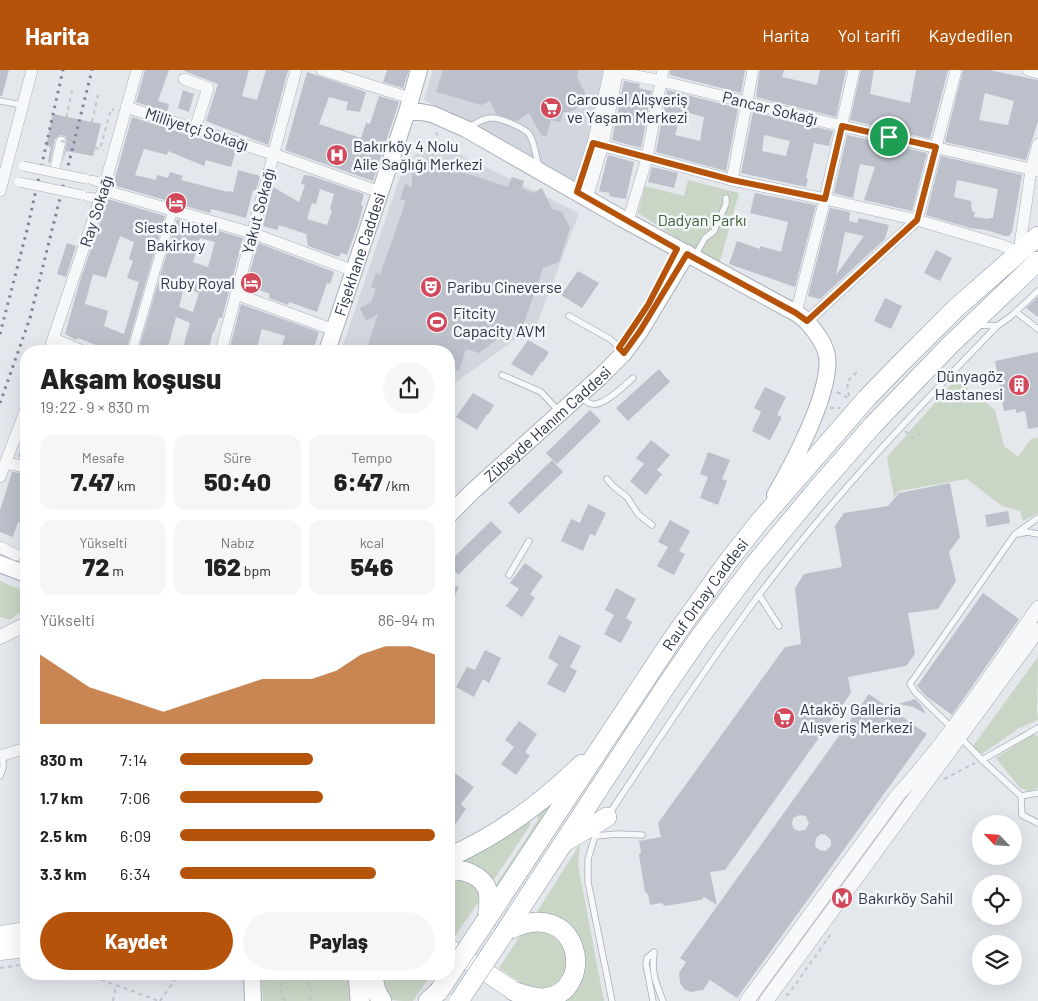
<!DOCTYPE html>
<html lang="tr">
<head>
<meta charset="utf-8">
<style>
  :root { --surface:#fff; --page:#f6f6f6; --text:#222; --muted:#767676; --accent:#b45309 }
  body { margin:0; font-family:Barlow,sans-serif; background:var(--page); color:var(--text); height:100vh; display:flex; flex-direction:column; font-size:19px; white-space:nowrap }
  * { box-sizing:border-box; margin:0 }
  p { font-size:16px; color:var(--muted) }
  .icon { flex:none; width:28px; height:28px; fill:none; stroke:currentColor; stroke-width:2; stroke-linecap:round; stroke-linejoin:round }
  .map { position:relative; flex:1; overflow:hidden }
  .details { position:absolute; left:20px; top:275px; width:435px; height:635px; display:flex; flex-direction:column; background:var(--surface); border-radius:20px; box-shadow:0 5px 20px #0002 }
  .details>* { flex:none }
  .needle { width:32px; rotate:295deg }
  .tools { position:absolute; left:972px; top:745px; display:grid; gap:10px }
  .tools a { display:grid; place-items:center; width:50px; height:50px; border-radius:50%; background:var(--surface); box-shadow:0 5px 20px #0002; font-size:25px }
  .pin { position:absolute; display:grid; place-items:center; width:42px; height:42px; color:#fff; margin:-21px; border:2px solid #fff; border-radius:50%; box-shadow:0 1px 5px #0007 }
  .round { display:grid; place-items:center; flex:none; width:52px; height:52px; border-radius:26px; background:var(--page) }
  .head { display:flex; align-items:center; justify-content:space-between; height:85px; padding:0 20px }
  h1 { font-size:28px; font-weight:800; line-height:38px }
  .metrics { display:grid; grid-template-columns:repeat(3,1fr); gap:8px; height:85px; padding:5px 20px }
  .metrics div { display:grid; align-content:center; border-radius:12px; background:var(--page); text-align:center }
  .metrics b { font-size:25px; font-weight:800 }
  .metrics small { font-size:14px; font-weight:400 }
  .metrics p { font-size:14px }
  .chart { height:140px; padding:10px 20px }
  .chart p { display:flex; justify-content:space-between }
  .chart svg { width:100%; height:90px; margin-top:5px; fill:var(--accent); opacity:.7 }
  .primary-button { display:flex; gap:10px; margin-top:auto; padding:10px 20px }
  .primary-button a { flex:1; height:58px; border-radius:30px; background:var(--accent); color:#fff; font-size:20px; font-weight:800; line-height:58px; text-align:center }
  .primary-button a+a { background:var(--page); color:var(--text) }
  ul { padding:0 20px; list-style:none; font-size:16px }
  li { display:grid; grid-template-columns:80px 60px 1fr; align-items:center; height:38px }
  li i { height:12px; border-radius:6px; background:var(--accent) }
  header { display:flex; align-items:center; gap:30px; box-sizing:border-box; height:70px; padding:0 25px; background:var(--accent); color:#fff }
  header strong { font-size:24px }
  nav { display:flex; gap:28px; margin-inline-start:auto; font-size:18px }
  .map>svg:first-child { display:block }
</style>
</head>
<body>
<header>
<strong>Harita</strong>
<nav><a>Harita</a><a>Yol tarifi</a><a>Kaydedilen</a></nav>
</header>
<div class="map">
<svg width="1038" height="931" viewBox="0 0 1038 931">
  <rect width="100%" height="100%" fill="#e4e7ec"/>
  <path fill="#d2d6de" d="M433,0H603L581,115L424,30Z
    M421,80L453,81L579,143L537,254L449,317V281H341L404,95Z"/>
  <path fill="#c9d6c5" d="M688,110L739,123L719,195L638,143L645,116L684,126Z
    M956,309L995,340L1004,376L1018,387L1031,369L1038,368V443L1023,451L1020,441L1002,436L967,409L899,421L894,427L887,387Z
    M0,511L26,522V541L17,544L10,550L0,547Z
    M1038,587L1037,643L1038,650L1019,658L982,684L973,676Z
    M1033,664L1038,666V717L1036,719L1029,721L1020,718L996,688Z
    M557,728L497,818L493,819L538,750L536,742Z
    M528,749L531,754L491,814L457,796L466,785Z
    M580,774L578,795L604,931H550L581,889L535,845Z
    M449,806L478,816L480,830L452,870L449,867Z
    M532,857L564,870L571,894L560,916L533,921L499,898L520,866Z
    M261,904H351L355,931H263Z
    M378,904H432L413,931C384,931 388,930 378,904Z"/>
  <path fill="#bbc0ca" fill-rule="evenodd" d="M0,0H9L2,26H0Z
    M145,0H169L158,31L169,34L167,42L136,32Z
    M182,0H249L242,26L257,30L266,0H288L268,75L206,51L218,14Z
    M387,0H409L403,18L383,12Z
    M443,0H579L577,7L589,31L570,42H563L560,52L551,50L546,67L541,65L529,43L517,51L496,44L490,31L482,35L436,22Z
    M670,0H745L741,23L670,5Z
    M760,0H784L782,7L817,15L820,0H846L836,47L756,27Z
    M861,0H874L870,24L910,33L916,0H948L930,69L850,50Z
    M963,0H989L1038,10V51L1026,90L945,72ZM985,23L1014,31L1008,55L979,50Z
    M307,2L366,22L360,42L346,40L348,32L329,27L319,54L361,68L366,53L370,54L379,26L399,32L373,111L285,80Z
    M624,11L640,14L639,18L652,21L641,78L612,70Z
    M183,20L194,24L189,42L178,38Z
    M667,20L738,38L726,101L656,82ZM682,41L704,47L700,71L675,65Z
    M753,42L833,61L829,76L814,73L806,108L808,109L806,117L741,103ZM764,65L790,71L786,86L762,81Z
    M53,44L101,54L93,86L66,81L62,95L67,70L65,66L60,65L55,69L50,93L48,92L51,77L46,76Z
    M132,47L236,80L231,97L206,90L204,96L168,81L167,85L144,79L135,105L156,110L157,105L168,108L170,102L183,106L181,110L228,122V121L233,122L238,100L260,106L256,120H253L246,148L211,139L210,143L113,115Z
    M847,65L927,83L912,141L864,130L875,97L860,94L853,128L834,123Z
    M608,85L634,92L626,129L609,126L610,123L599,121Z
    M941,86L1022,105L1012,162L1009,166H1005L986,160L970,158L926,145ZM957,110L998,119L993,148H989V149L974,147L975,142L972,141L971,131L954,127Z
    M431,88L437,89L444,92L452,99L455,89L468,93L465,103L508,117L512,107L524,111L522,118L533,123L542,118L552,139L562,142L570,158L559,192L543,198L523,256L496,270L479,283L466,279L459,301L449,298V281H366L378,244L366,251L360,238L371,232L376,219L371,217L376,203L380,205L406,131L400,129L405,114L412,117V105L415,98L419,93Z
    M652,97L678,103L674,118L648,112Z
    M304,105L309,106V105L364,124L361,135L363,136L359,152L347,185L341,183L339,187L308,176L306,164L279,155L277,160L263,156L273,117L299,132L305,115L301,114ZM320,119L334,124L330,139L332,141L327,155L307,149L312,133L316,134Z
    M755,123L816,135L795,217L729,194L737,171L760,179V176L781,182L788,152L750,143Z
    M108,129L165,146L126,281H111L78,268L76,270L65,264L80,211ZM120,166L134,172L129,189L133,191L127,208L139,212L124,264L104,256L108,241L85,234L93,204L106,208Z
    M830,138L850,142L849,151L857,153L859,148L889,155L885,169L820,229L808,226ZM845,162L864,166L836,205Z
    M177,149L243,168L222,248H219L214,263L213,262L208,281H182L190,253L176,247L167,281H138ZM200,168L215,172L208,197L193,192ZM184,217L199,223L193,242L179,237Z
    M67,173L76,176L66,207L57,204Z
    M258,173L334,202L330,214L327,213L317,242L289,232L288,235L269,228L270,224L246,215Z
    M936,180L952,188L940,211L924,203Z
    M578,201L599,213L582,238L561,225Z
    M1038,227V247L1026,238Z
    M885,228L902,236L891,259L874,251Z
    M241,234L319,262L313,281H280L285,266L262,259L256,281H229Z
    M528,270L549,282L543,292L542,291L532,306L511,294Z
    M1038,282V357L1028,359L1025,341L1016,343V339L1004,341L995,291Z
    M659,299L670,312L628,351L616,338Z
    M765,317L786,327L777,345L782,347L770,370L752,361L761,342L754,338Z
    M473,323L494,335L488,345L487,344L477,360L456,347Z
    M590,340L601,351L557,394L546,383Z
    M25,364H26V388L18,387Z
    M651,370L670,385L657,400L662,404L646,425L630,411L644,394L636,388Z
    M708,382L730,390L722,409L727,411L718,435L700,428L708,407L700,404Z
    M552,390L563,402L519,444L508,433Z
    M12,402L26,404V455L18,452L13,467L0,462V440Z
    M950,413L960,467L949,482L956,511L938,539L908,543L915,584L906,596L848,607L851,623L816,672L725,800L710,802L717,835L704,827L701,830L665,836L661,833L650,835L648,824L645,822L639,785L641,782L639,771L661,767L658,753L785,577L801,574L795,518L804,504L842,497L835,456L844,443L888,436L899,423Z
    M588,434L606,443L595,466L590,464L583,481L561,471L571,449L580,453Z
    M1008,441L1010,453L987,457L985,445Z
    M670,450L690,461L679,481L685,484L674,505L657,496L668,477L658,472Z
    M491,451L502,462L458,505L449,495V492Z
    M525,493L543,506L530,524L535,528L522,547L506,536L519,519L510,513Z
    M449,513L459,517L449,540Z
    M616,518L636,529L626,548L632,552L621,573L604,564L614,545L605,540Z
    M983,523L1019,549L952,645L926,626L917,616Z
    M559,565L581,576L570,597L577,601L565,623L547,614L558,594L548,588Z
    M485,580L501,588L489,613L483,609L474,627L456,617L467,597L475,600Z
    M869,624L927,664L737,928L710,910L703,920L690,922L684,919L680,913L679,903L686,892L680,888ZM800,745L806,746L809,754L805,760L799,761L794,759L792,754L793,748ZM821,764L826,765L831,770V776L825,781L819,780L815,776L816,768Z
    M915,629L921,635L926,644L913,637L899,634Z
    M519,651L537,664L525,682L530,686L516,705L501,694L514,677L505,670Z
    M455,703L474,717L461,734L466,739L449,763V713Z"/>
  <g fill="none" stroke-linecap="round" stroke-linejoin="round">
    <g stroke="#a9aeb7" stroke-width="7">
      <path id="service" d="M0,31L22,35
        M468,58C475,54 484,47 493,48C500,48 525,58 529,64C535,73 536,87 539,98
        M695,186L705,168L714,161L726,134V128
        M1016,242L1038,259
        M569,246L610,269L619,277
        M979,255L997,256
        M502,305L541,322L554,336
        M581,328C584,330 588,333 592,334C603,337 625,315 633,308
        M607,409L614,417L627,427L638,444L652,455
        M1018,464L1027,462L1038,464
        M509,505L529,471
        M759,525L779,556
        M1038,658L982,690L1021,726L1038,723
        M953,659L915,622L910,614L1015,464L1038,448
        M961,668L982,690
        M0,706L3,698V685
        M1021,726L1022,745L1038,753
        M609,744C658,671 706,596 759,525C831,429 914,342 997,256L1010,247L1038,221
        M600,758L595,766L588,789V812L612,931
        M595,766L618,764L642,765
        M654,883C651,901 656,914 663,931
        M653,931L646,894L647,888L654,882"/>
    </g>
    <g stroke="#a9aeb7" stroke-width="10">
      <path id="pedestrian" d="M54,102L61,71
        M92,110L105,114
        M88,127L100,129
        M132,281L173,140"/>
    </g>
    <g stroke="#a9aeb7" stroke-width="12">
      <path id="minor" d="M322,0L410,28
        M609,0L661,11L842,56L1038,101
        M1028,0L1038,3
        M184,9L208,18L195,59
        M126,37L273,84L380,122
        M593,73L732,110L825,129L917,150L1001,175L1019,182L1031,100L1038,74
        M732,110L753,0
        M103,120L252,163L354,201
        M0,121L32,0
        M577,122L593,73L610,0
        M587,128L603,75L618,0
        M917,150L956,0
        M628,151L647,88L663,0
        M236,224L334,260
        M796,243L825,129L854,0
        M807,251L917,150
        M54,269L83,281
        M49,281L105,114L137,0
        M221,281L296,0
        M6,393L26,397
        M0,407L26,339
        M0,477L16,485
        M0,686L26,678"/>
    </g>
    <g stroke="#a9aeb7" stroke-width="15">
      <path id="tertiary" d="M0,567L26,554
        M747,931L897,726C950,668 993,602 1038,538
        M766,931L1038,560"/>
    </g>
    <g stroke="#a9aeb7" stroke-width="18">
      <g id="secondary">
        <path d="M407,42H421L432,44L466,59L623,149L796,243C808,250 825,272 827,286C832,321 793,394 775,425"/>
        <path id="s1" d="M327,281L407,42L419,0"/>
        <path id="s2" d="M449,445L473,421L600,307L624,283L640,261L687,183"/>
        <path d="M0,494L26,504"/>
        <path d="M252,904L253,931"/>
      </g>
    </g>
    <g stroke="#a3abb8" stroke-width="19">
      <path id="primary" d="M0,865L26,861
        M449,878L525,928
        M0,881L26,878"/>
    </g>
    <g stroke="#8b94a3" stroke-width="20">
      <g id="trunk">
        <path d="M568,770L607,747"/>
        <path d="M449,787C499,765 542,733 582,694"/>
        <path d="M449,801C464,798 483,806 488,821C490,830 488,840 487,849"/>
        <path id="s3" d="M487,849L671,571L729,490L760,451L867,328L897,297L955,239L1038,166"/>
        <path d="M505,862L666,616L699,568L754,495L812,425L873,355L950,275L1038,191"/>
        <path d="M505,862C582,820 598,925 543,928C532,928 523,924 513,921"/>
        <path d="M358,904L360,931"/>
        <path d="M374,904C373,915 376,923 382,931"/>
        <path d="M428,931L439,921"/>
      </g>
    </g>
    <path stroke="#c2c5cb" stroke-width="2" stroke-dasharray="4 4" stroke-linecap="butt" d="M92,52L98,25
      M63,63L72,21
      M87,76L100,79L111,39L114,40
      M432,89L437,62
      M837,322L848,328
      M849,326L847,312L859,300
      M830,338H840
      M905,361L914,369L923,360
      M944,709L975,693
      M0,898L26,894
      M86,904L159,931
      M298,904L304,906
      M305,904L312,920L310,931
      M786,924L788,925L831,864
      M113,931L116,916
      M160,931L179,904
      M285,931C280,922 276,910 287,904"/>
    <use href="#service" stroke="#f7f8fa" stroke-width="5.5"/>
    <use href="#pedestrian" stroke="#f7f8fa" stroke-width="9"/>
    <use href="#minor" stroke="#f7f8fa" stroke-width="11"/>
    <use href="#tertiary" stroke="#f7f8fa" stroke-width="14"/>
    <use href="#secondary" stroke="#fff" stroke-width="16"/>
    <use href="#primary" stroke="#fff" stroke-width="18"/>
    <use href="#trunk" stroke="#fff" stroke-width="19"/>
    <path stroke="#7d8696" stroke-width="3" stroke-dasharray="2.5 5" stroke-linecap="butt" d="M0,264L27,160L63,0
      M0,333L30,248L92,0"/>
    <g stroke="#a9aeb7" stroke-width="10" stroke-linecap="butt">
      <path id="pedestrian-bridge" d="M23,96L86,109
        M19,112L82,125"/>
    </g>
    <g stroke="#8b94a3" stroke-width="20" stroke-linecap="butt">
      <path id="trunk-bridge" d="M439,921L487,849
        M459,931L505,862"/>
    </g>
    <path stroke="#c2c5cb" stroke-width="2" stroke-dasharray="4 4" stroke-linecap="butt" d="M61,71L87,76L92,52"/>
    <use href="#pedestrian-bridge" stroke="#f7f8fa" stroke-width="9"/>
    <use href="#trunk-bridge" stroke="#fff" stroke-width="19"/>
  </g>
  <g fill="none" stroke-linecap="round" stroke-linejoin="round">
    <g stroke="#fff" stroke-width="10">
      <path id="route" d="M842,56L936,77L917,150L807,251L796,243L687,184L640,261L624,283L619,278L648,235L677,179L577,122L593,73L732,110L825,129Z"/>
    </g>
    <use href="#route" stroke="#b45309" stroke-width="6"/>
  </g>
  <defs>
    <g id="supermarket-disc" transform="scale(1.125)"><circle r="9.5" fill="#d1495b" stroke="#f4f6f9"/><path d="M-6-5.5h2.5l.6 2H6L4.5 2H-2.5L-4.4-4H-6ZM-1.5 3.2a1.3 1.3 0 1 0 .1 0ZM3 3.2a1.3 1.3 0 1 0 .1 0Z" fill="#fff"/></g>
    <g id="hospital-disc" transform="scale(1.125)"><circle r="9.5" fill="#d1495b" stroke="#f4f6f9"/><path d="M-5-5h3v3.5h4V-5h3V5h-3V1.5h-4V5h-3Z" fill="#fff"/></g>
    <g id="hotel-disc" transform="scale(1.125)"><circle r="9.5" fill="#d1495b" stroke="#f4f6f9"/><path d="M-6-4.5h1.5V1H6V5H4.5V3h-9V5H-6ZM-4 0a1.8 1.8 0 1 1 3.6 0ZM.5 0V-2.5h3Q6-2.5 6 0Z" fill="#fff"/></g>
    <g id="theatre-disc" transform="scale(1.125)"><circle r="9.5" fill="#d1495b" stroke="#f4f6f9"/><path d="M-5-5.5Q0-4 5-5.5V0Q5 5 0 6Q-5 5-5 0ZM-3.3-2.5H-1v1.5H-3.3ZM1-2.5H3.3v1.5H1ZM-2.8 1Q0 5.5 2.8 1Z" fill="#fff"/></g>
    <g id="stadium-disc" transform="scale(1.125)"><circle r="9.5" fill="#d1495b" stroke="#f4f6f9"/><path d="M0-5a6.5 5 0 1 0 0 10a6.5 5 0 1 0 0-10ZM-3.5-1.8h7v3.6h-7Z" fill="#fff"/></g>
    <g id="building-disc" transform="scale(1.125)"><circle r="9.5" fill="#d1495b" stroke="#f4f6f9"/><path d="M-4-6H4V6H1V3H-1V6H-4ZM-2.5-4.3h1.7v1.8h-1.7ZM.8-4.3h1.7v1.8H.8ZM-2.5-1h1.7V.8h-1.7ZM.8-1h1.7V.8H.8Z" fill="#fff"/></g>
    <g id="metro-disc" transform="scale(1.125)"><circle r="9.5" fill="#d1495b" stroke="#f4f6f9"/><path d="M-5.5 5V-5H-3L0 0L3-5H5.5V5H3V-.5L0 4L-3-.5V5Z" fill="#fff"/></g>
  </defs>
  <g fill-rule="evenodd">
    <use href="#supermarket-disc" x="551" y="38"/>
    <use href="#hospital-disc" x="337" y="85"/>
    <use href="#hotel-disc" x="176" y="133"/>
    <use href="#hotel-disc" x="251" y="213"/>
    <use href="#theatre-disc" x="431" y="217"/>
    <use href="#stadium-disc" x="437" y="252"/>
    <use href="#building-disc" x="1019" y="315"/>
    <use href="#supermarket-disc" x="784" y="648"/>
    <use href="#metro-disc" x="842" y="828"/>
  </g>
  <g text-anchor="middle" stroke-width="5" stroke-linejoin="round" paint-order="stroke">
    <g font-size="16" fill="#2b3445" stroke="#f4f6f9" text-anchor="start">
      <text x="567" y="35">Carousel Alışveriş<tspan x="567" dy="18">ve Yaşam Merkezi</tspan></text>
      <text x="353" y="82">Bakırköy 4 Nolu<tspan x="353" dy="18">Aile Sağlığı Merkezi</tspan></text>
      <text x="176" y="163" text-anchor="middle">Siesta Hotel<tspan x="176" dy="18">Bakirkoy</tspan></text>
      <text x="235" y="219" text-anchor="end">Ruby Royal</text>
      <text x="447" y="223">Paribu Cineverse</text>
      <text x="453" y="249">Fitcity<tspan x="453" dy="18">Capacity AVM</tspan></text>
      <text x="1003" y="312" text-anchor="end">Dünyagöz<tspan x="1003" dy="18">Hastanesi</tspan></text>
      <text x="800" y="645">Ataköy Galleria<tspan x="800" dy="18">Alışveriş Merkezi</tspan></text>
      <text x="858" y="834">Bakırköy Sahil</text>
    </g>
    <g font-size="16" fill="#2b3445" stroke="#f4f6f9">
      <text transform="translate(770 38) rotate(14)" y="6">Pancar Sokağı</text>
      <text transform="translate(197 59) rotate(18)" y="6">Milliyetçi Sokağı</text>
      <text transform="translate(96 141) rotate(-72)" y="6">Ray Sokağı</text>
      <text transform="translate(258 141) rotate(-75)" y="6">Yakut Sokağı</text>
      <text dy="6" stroke="none"><textPath href="#s1" startOffset="102">Fişekhane Caddesi</textPath></text>
      <text dy="6" stroke="none"><textPath href="#s2" startOffset="134">Zübeyde Hanım Caddesi</textPath></text>
      <text dy="6" stroke="none"><textPath href="#s3" startOffset="391">Rauf Orbay Caddesi</textPath></text>
    </g>
    <g font-size="16" fill="#3f6138" stroke="#f4f6f9">
      <text x="702" y="156">Dadyan Parkı</text>
    </g>
  </g>
</svg>
<div class="tools">
<a><svg class="needle" viewBox="-14 -14 28 28"><path d="M0-13l5 13h-10z" fill="#e53935"/><path d="M0 13l5-13h-10z" fill="#767676"/></svg></a>
<a><svg class="icon" aria-label="locate" viewBox="0 0 24 24"><circle cx="12" cy="12" r="6"/><path d="M12 2v4M12 18v4M2 12h4M18 12h4"/></svg></a>
<a><svg class="icon" aria-label="layers" viewBox="0 0 24 24"><path d="M12 4l9 5-9 5-9-5zM3 14l9 5 9-5"/></svg></a>
</div>
<div class="pin" style="left:889px;top:67px;background:#1e9e55"><svg class="icon" aria-label="arrive" viewBox="0 0 24 24"><path d="M6 21V4h12l-3 4 3 4H6"/></svg></div>
<section class="details">
<div class="head"><div><h1>Akşam koşusu</h1><p>19:22 · 9 × 830 m</p></div><a class="round"><svg class="icon" aria-label="share" viewBox="0 0 24 24"><path d="M12 15V3M7 8l5-5 5 5M5 13v7h14v-7"/></svg></a></div>
<div class="metrics">
<div><p>Mesafe</p><b>7.47<small> km</small></b></div>
<div><p>Süre</p><b>50:40</b></div>
<div><p>Tempo</p><b>6:47<small> /km</small></b></div>
</div>
<div class="metrics">
<div><p>Yükselti</p><b>72<small> m</small></b></div>
<div><p>Nabız</p><b>162<small> bpm</small></b></div>
<div><p>kcal</p><b>546</b></div>
</div>
<div class="chart"><p><span>Yükselti</span>86–94 m</p>
<svg viewBox="0 0 160 44" preserveAspectRatio="none"><path d="M0 44V10L10 18L20 26L30 30L40 34L50 38L60 34L70 30L80 26L90 22L100 22L110 22L120 18L130 10L140 6L150 6L160 10V44z"/></svg>
</div>
<ul>
<li><b>830 m</b>7:14<i style="width:52%"></i></li>
<li><b>1.7 km</b>7:06<i style="width:56%"></i></li>
<li><b>2.5 km</b>6:09<i style="width:100%"></i></li>
<li><b>3.3 km</b>6:34<i style="width:77%"></i></li>
</ul>
<div class="primary-button"><a>Kaydet</a><a>Paylaş</a></div>
</section>
</div>
</body>
</html>
